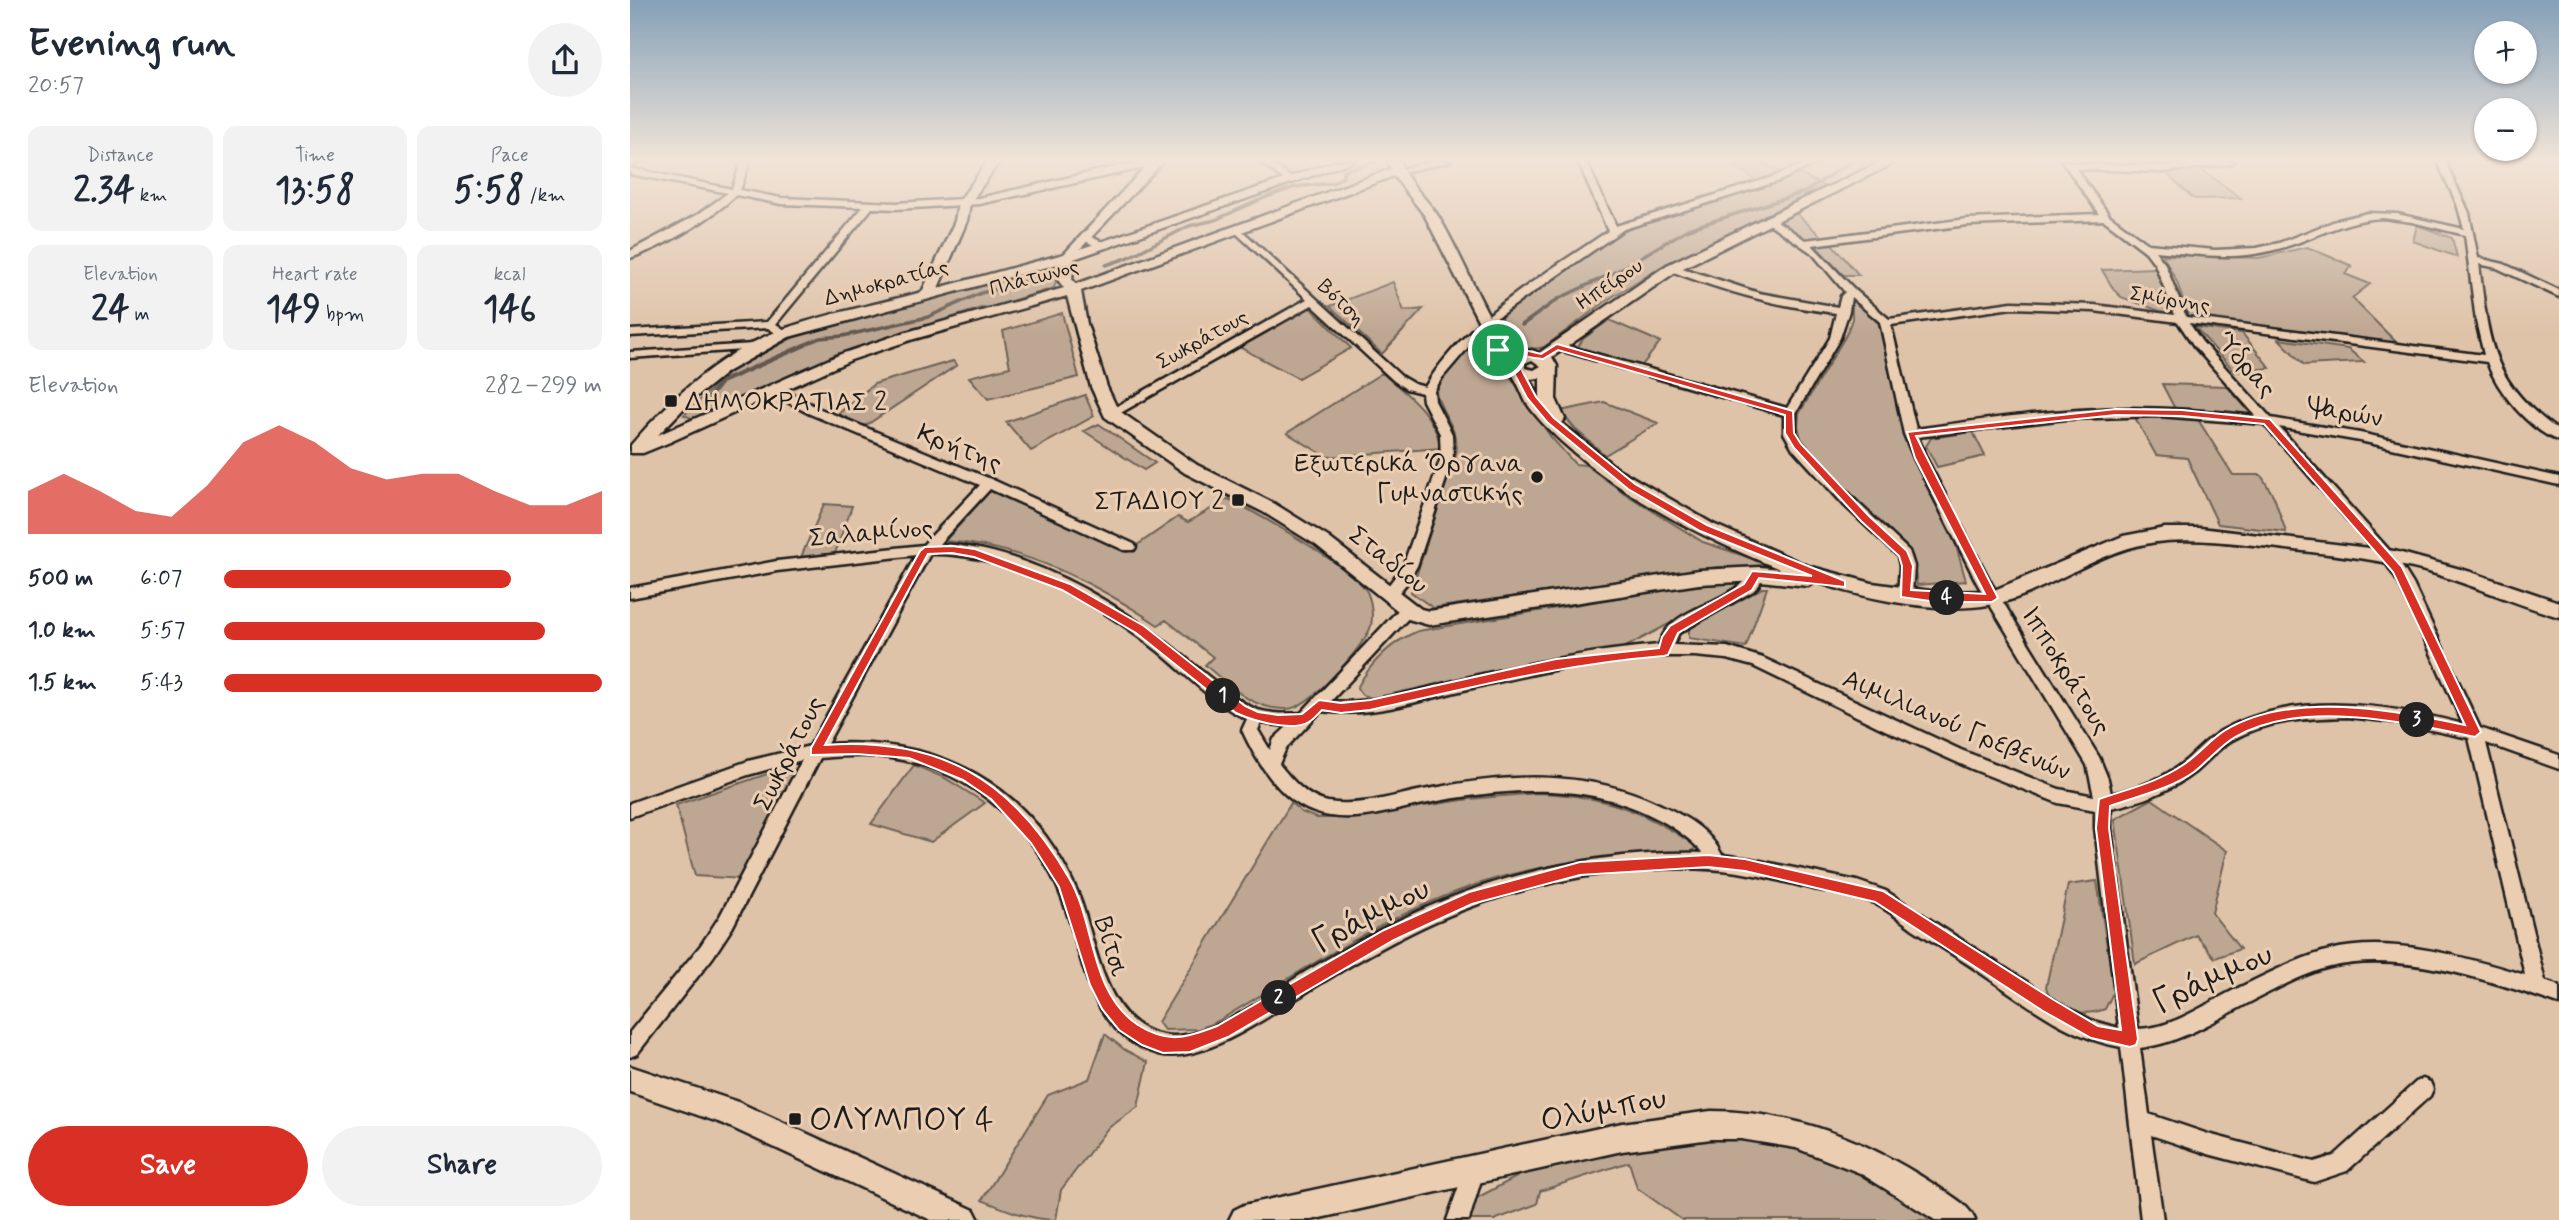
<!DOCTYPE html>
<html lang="en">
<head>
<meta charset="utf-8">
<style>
  :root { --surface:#fff; --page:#f2f2f3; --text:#1f2937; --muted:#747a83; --accent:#d93025 }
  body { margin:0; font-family:Mynerve,sans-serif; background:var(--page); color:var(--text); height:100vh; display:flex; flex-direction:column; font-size:26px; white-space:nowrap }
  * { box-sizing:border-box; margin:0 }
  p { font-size:23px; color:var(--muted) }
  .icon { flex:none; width:38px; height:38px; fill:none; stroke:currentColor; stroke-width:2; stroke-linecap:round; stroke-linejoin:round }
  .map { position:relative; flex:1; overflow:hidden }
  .drawer { display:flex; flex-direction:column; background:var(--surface); width:630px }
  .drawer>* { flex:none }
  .controls { position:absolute; left:1844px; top:21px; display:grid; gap:14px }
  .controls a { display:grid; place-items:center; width:63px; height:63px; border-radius:50%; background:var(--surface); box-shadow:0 2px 5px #0004; font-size:35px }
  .pin { position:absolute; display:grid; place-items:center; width:60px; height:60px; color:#fff; margin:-30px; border:4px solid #fff; border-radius:50%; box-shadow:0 2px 7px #0007 }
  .km { position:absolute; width:35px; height:35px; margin:-18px; border-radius:50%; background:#222; color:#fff; font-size:19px; line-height:35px; text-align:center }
  .round { display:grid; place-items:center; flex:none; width:74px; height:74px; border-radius:37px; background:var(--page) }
  .headline { display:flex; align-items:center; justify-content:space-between; height:119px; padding:0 28px }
  h1 { font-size:38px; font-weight:800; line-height:52px }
  .metrics { display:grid; grid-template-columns:repeat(3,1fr); gap:10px; height:119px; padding:7px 28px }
  .metrics div { display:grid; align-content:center; border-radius:14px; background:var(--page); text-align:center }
  .metrics b { font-size:35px; font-weight:800 }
  .metrics small { font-size:19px; font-weight:400 }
  .metrics p { font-size:19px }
  .chart { height:196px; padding:14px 28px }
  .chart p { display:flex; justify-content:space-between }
  .chart svg { width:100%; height:126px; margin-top:7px; fill:var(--accent); opacity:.7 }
  .primary-button { display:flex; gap:14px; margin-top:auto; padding:14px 28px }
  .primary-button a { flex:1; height:80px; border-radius:42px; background:var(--accent); color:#fff; font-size:28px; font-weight:800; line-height:80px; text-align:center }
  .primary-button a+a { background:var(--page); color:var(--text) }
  ul { padding:0 28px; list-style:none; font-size:23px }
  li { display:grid; grid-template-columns:112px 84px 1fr; align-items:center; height:52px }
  li i { height:18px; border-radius:9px; background:var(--accent) }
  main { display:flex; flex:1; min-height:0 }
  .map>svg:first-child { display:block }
</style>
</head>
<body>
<main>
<section class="drawer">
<div class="headline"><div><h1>Evening run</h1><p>20:57</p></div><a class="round"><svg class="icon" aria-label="share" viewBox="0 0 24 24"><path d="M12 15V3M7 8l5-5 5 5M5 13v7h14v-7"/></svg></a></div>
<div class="metrics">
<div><p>Distance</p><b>2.34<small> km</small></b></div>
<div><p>Time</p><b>13:58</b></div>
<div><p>Pace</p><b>5:58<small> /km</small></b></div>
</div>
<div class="metrics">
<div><p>Elevation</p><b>24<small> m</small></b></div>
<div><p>Heart rate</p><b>149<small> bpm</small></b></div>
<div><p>kcal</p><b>146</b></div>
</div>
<div class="chart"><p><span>Elevation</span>282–299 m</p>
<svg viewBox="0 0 160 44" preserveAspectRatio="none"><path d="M0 44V29L10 23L20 29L30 36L40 38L50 27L60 12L70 6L80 12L90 21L100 25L110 23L120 23L130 29L140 34L150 34L160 29V44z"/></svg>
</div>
<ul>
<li><b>500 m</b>6:07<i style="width:76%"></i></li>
<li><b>1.0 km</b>5:57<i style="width:85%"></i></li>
<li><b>1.5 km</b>5:43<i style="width:100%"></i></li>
</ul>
<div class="primary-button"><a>Save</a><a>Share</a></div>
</section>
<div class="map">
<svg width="1929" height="1220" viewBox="0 0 1929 1220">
  <rect width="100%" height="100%" fill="#dfc3a9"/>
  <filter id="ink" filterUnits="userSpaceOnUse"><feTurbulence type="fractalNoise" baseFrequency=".0143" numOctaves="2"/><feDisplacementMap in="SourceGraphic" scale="14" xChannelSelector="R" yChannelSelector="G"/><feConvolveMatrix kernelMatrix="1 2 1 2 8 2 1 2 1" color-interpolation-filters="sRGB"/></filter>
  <g filter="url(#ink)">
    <path fill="#bea792" stroke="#6d6257" stroke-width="2" d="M1100,161H1130L1151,173L1126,181Z
      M1569,168L1611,198L1564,199L1535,172Z
      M1168,173L1194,186L1029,268L982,297L914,347C891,354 882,339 868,323L876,311L997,228Z
      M1166,213L1192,237L1177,239L1150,221Z
      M1787,225L1822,238L1827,257L1783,241Z
      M1202,244L1229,275H1213L1186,246Z
      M1677,247L1722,266L1715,274L1740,284L1722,298L1769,345L1559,319L1547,282L1533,255L1629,258Z
      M423,265L430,268L424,288L421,289L358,308L354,307L227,349L77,416L61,418L54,415L103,369L164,337Z
      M1525,268L1544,316L1491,297L1484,290L1472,270Z
      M763,282L774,311L793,309L752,354L700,306Z
      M1222,301H1225L1250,324L1274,433L1325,542L1336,581L1287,585L1283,557L1277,547L1237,511L1171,439L1168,426L1169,414L1216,335L1222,319Z
      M679,306L721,348L668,378L609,347Z
      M432,313L449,377L358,399L339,377L380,367L373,331Z
      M979,320L1030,342L1010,368L946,350L953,339Z
      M1565,327L1612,333L1640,368L1605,372Z
      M1649,339L1718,349L1734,362L1674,365Z
      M851,345L862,349L920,436L945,464L956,465L994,493L1073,542L1150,568L1088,567L803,608L781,592L826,453C828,425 812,416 806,393C813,375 831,349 851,345Z
      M323,361L327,365L235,426L208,414L244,384Z
      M752,373C778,395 804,413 811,448L697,457L657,433Z
      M1532,384L1597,386L1622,415L1545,409Z
      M455,395L464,416L401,451L376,422Z
      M974,402L1028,423L975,455L945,429L930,411Z
      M1534,415L1567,418L1603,475H1631L1644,497L1656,532L1588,524L1557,458L1526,455L1504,416Z
      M469,424L525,463L514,470L454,431Z
      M1343,432L1355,456L1307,467L1296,446L1301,438Z
      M360,491L497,552L548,517L558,522L598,499C624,511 730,572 738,594C742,604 744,621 739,631C729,651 679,709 657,709C622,710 599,685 575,665L583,657L536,620L528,625C463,582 394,546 315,541Z
      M194,504L222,506L205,553L171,557Z
      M1112,582L1108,587L994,648L945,656L742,698L732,695L727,688C741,662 761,642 788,631L1053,587Z
      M1132,588H1137L1116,647L1059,638V628Z
      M284,765L315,778L355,803L301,842L241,824Z
      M155,768L162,778L113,879L65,876L46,805Z
      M908,793C972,795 1013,810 1066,846L1060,856C1004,858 949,859 895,871C782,896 686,963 588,1021L569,1029L534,1030L528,1022L661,803L671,812L687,818H715L840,799Z
      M1522,799L1597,851L1582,913L1610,949L1585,958L1566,935L1505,964L1485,819Z
      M1467,881L1484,991L1475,1009C1453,1017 1423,1012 1416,987L1438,885Z
      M475,1034L495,1050L518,1062L508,1107L477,1129L431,1190L426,1220C398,1219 377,1210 352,1200L418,1095L459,1079Z
      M1089,1133L1187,1147L1323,1220H1052L1007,1188L999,1162L910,1191L907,1204L864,1220H836L841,1201L892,1174L948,1159Z"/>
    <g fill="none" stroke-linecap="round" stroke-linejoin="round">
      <path stroke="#63594f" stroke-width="3.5" d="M476,265L497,258L559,226L585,220L634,198L665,187L702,183L713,177V171L747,161
        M892,325L928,299L989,270L1058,229L1175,192L1222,161
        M171,346L190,338L213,336L298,317L351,293L409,278"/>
      <path stroke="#63594f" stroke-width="4.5" d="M71,408L91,382L175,345"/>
      <g stroke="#1c1c1c" stroke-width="5">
        <path id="street" d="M112,161H120L110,190L151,198L266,203L349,198L498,164L523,162L527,165L349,204L266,209L242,208L146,324L158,332V336H150L138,328L0,336V330L137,322L233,207L151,204L106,195C81,219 34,247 0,258V251L67,215L98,193L0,174V168L102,189Z
          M629,161H639L664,180L657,182Z
          M804,161H821L767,174L763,171Z
          M948,161H956L986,226L1143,177L1180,161H1191L1149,181L994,229L859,323L812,378L804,391L805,401L822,434L823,458L787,566L777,583L764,598H754L752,594L773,566L811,458L810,434L793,401L792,393L776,389L764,381L682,305L485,416L481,417L475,413L677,299L604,231V227L607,226L772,377L784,384L795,387C837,317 913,276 978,231Z
          M1432,161H1440L1442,163L1533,166L1578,161H1604L1600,164L1533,172L1446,169L1479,215L1518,244L1585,250L1627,248L1649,243L1708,220L1738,213L1767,214L1834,229L1827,204L1807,161H1815L1839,213L1848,258L1874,264L1929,290V297L1867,268L1849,264C1859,343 1860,381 1929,431V441C1899,430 1867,391 1857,362L1559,323L1572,342L1641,418L1730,433L1929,477V485L1730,441L1649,427L1768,560L1783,584L1850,728L1929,755V769L1856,743L1915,981L1929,986V1004C1861,981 1772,950 1700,967C1676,973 1654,985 1632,996C1593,1015 1554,1043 1510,1048L1519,1114L1578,1134L1684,1162L1704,1156L1786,1082L1793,1079L1800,1082L1803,1089L1800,1096L1717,1171L1684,1182L1578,1154L1521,1135L1533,1220H1511L1491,1047C1442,1039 1401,1007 1361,980C1336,962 1309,946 1283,929C1271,920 1258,910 1244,903C1226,894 1204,893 1184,889C1159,883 1134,876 1108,872C1065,866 1020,868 977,873C918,881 860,897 806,921C768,938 731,959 696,980C656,1003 577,1066 529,1054C456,1034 455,957 432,898C405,828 342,771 267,759C242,754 216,756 190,758L102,928L83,957L7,1054L0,1057V1032L71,945L90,916L172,760L118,775L0,817V803L118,761L180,746L286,555L147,571L0,598V588L147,561L293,545L350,485L180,414C165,406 151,400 140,388L146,385L188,408L363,480L504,544L506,547L504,550H494L360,489L309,544C379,547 450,582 507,621C536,640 561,663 588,684C600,693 613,705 628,710C642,714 657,714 671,713L773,605H783L785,609L783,613L701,701C749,705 798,687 844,676C905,662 966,650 1029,645C1040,604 1104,606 1121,571L1126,569L1133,574L1129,585L1123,591L1049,633L1043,645L1097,647L1133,658L1331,750L1429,789L1464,796L1457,765L1348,585L1284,458L1274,434L1250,322L1221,297L1219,311L1210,338L1166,413V433L1172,444L1225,500L1279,551L1284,566L1282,594L1275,599L1268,594L1270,566L1268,556L1215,506L1163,449L1154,433V415L923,348L922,346L927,343L931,344L1157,408L1200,338L1206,313C1148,307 1093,291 1038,270V266H1046L1129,293L1208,307L1211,296L1215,292L1182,253L1135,221V217H1141L1175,240L1337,219L1469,214ZM1753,218L1782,222L1835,235L1846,321L1854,355L1556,317L1535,264L1525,251C1564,254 1604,261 1644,250C1681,241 1713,219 1753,218ZM1474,220L1516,252L1525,264L1545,315L1464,305L1382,302L1259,319L1225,290L1182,245L1337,225ZM1382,308L1464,311L1548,322L1564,346L1626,416C1584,411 1541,408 1498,408C1427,409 1356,419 1286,429L1261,325ZM1528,416L1634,424L1758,566L1770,585L1833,724C1756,704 1664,690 1591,731C1577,739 1566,752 1554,762C1533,779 1507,789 1481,794L1478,779L1469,757L1361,583L1296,458L1288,437L1435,419ZM300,554C379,552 468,603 528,651C556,674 584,705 617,719L612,730C626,761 650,800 684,812C719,825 759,811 793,804C869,789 951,780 1022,816C1041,825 1059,837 1073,853C977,851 883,870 796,908C757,925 719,946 682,968C642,991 581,1044 533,1035C472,1025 466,936 447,891C400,784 311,737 197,744ZM1029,656H1064L1097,659L1123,666L1255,730L1342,769L1428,803L1465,810V828L1489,1028L1463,1021L1429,1003L1256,891L1227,881L1121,859L1092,855C1080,830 1055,816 1031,805C956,768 873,774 793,790C762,796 729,807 698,802C677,798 662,780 649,764L656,748L691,711C740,718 787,701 834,690C898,675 963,659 1029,656ZM1718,717L1763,722L1839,738L1895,975C1834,957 1763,935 1700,950C1667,958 1636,975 1606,989C1575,1004 1544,1028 1508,1029L1481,828V808C1510,802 1541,791 1565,772C1577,762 1588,748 1602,740C1638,720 1678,718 1718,717ZM631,723L658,726L644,739L640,750L628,730Z
          M459,236L470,241L482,243L484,245C475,251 462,246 454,239Z
          M123,344L128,347L127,349L0,358V352Z
          M844,1160L851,1163L854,1170L839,1220H817L837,1163Z"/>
      </g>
      <g stroke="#1c1c1c" stroke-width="5">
        <path id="secondary" d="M0,161H9L0,168Z
          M358,161H370L340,203L337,221L308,288L434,254L521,161H534L450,249L706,161H724L444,259L442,279L446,284L761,169L758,161H770C777,184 798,199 810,219C831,255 846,294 867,330L872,346L882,357L902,350L909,353L1037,265L1252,161H1268L1047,271L922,357L927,366L926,399L935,419L932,423L985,467L1083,524L1178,566L1242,583L1308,592L1362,591L1493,536L1535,528H1570L1764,551L1841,572L1929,602V617C1885,604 1843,585 1799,572C1758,561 1716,556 1673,551C1628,546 1582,538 1536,541C1481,545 1438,578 1389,597C1331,620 1242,601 1186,582L1178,586L1130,581L1069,584L799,625L778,619L686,545L633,512L555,473L475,417L461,387L437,296L284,339L221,360L40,442L13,453H1V445C41,398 89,354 148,331C194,314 245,305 292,292L325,221L328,203ZM764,176L795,216L853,330C854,349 867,356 878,369C886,377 891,392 896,402C905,416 920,431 932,442C994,498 1073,538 1150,569L1130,567L1069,570L799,611L791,609L698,537L645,504L567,465L488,410L477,387L457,324L451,291ZM428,264V280L434,288L273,333L211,354L28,435L61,401L97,372L159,337ZM902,360L911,366L904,370L895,368V363ZM910,378V398L900,379Z
          M0,1066L108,1102L344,1210L349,1220H301L94,1124L0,1092Z
          M1081,1111C1163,1111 1236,1140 1305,1185C1319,1195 1338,1203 1345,1220H1305L1230,1173L1166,1148L1111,1139H1081L992,1151L681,1220H599L604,1210L614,1205L992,1123Z"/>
      </g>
      <use href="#street" fill="#ebceb2" fill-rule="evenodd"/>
      <use href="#secondary" fill="#ebceb2" fill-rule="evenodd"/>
    </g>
  </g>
  <linearGradient id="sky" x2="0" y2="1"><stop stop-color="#85a0b8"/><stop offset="0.48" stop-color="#f1e4d8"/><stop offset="1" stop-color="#f1e4d8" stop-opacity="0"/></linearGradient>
  <rect width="1929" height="332" fill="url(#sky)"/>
  <path fill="#d93025" stroke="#fff" stroke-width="2" fill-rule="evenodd" d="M860,327L885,348L911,354L927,344L1163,411L1164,433L1171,444L1239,516L1277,551L1283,566L1281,590L1355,594L1285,458L1277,432L1486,409L1552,410L1640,419L1772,567L1851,732L1845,737C1774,722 1671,699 1605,737C1590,746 1578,761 1564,772C1540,789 1508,796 1480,806L1479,828L1508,1039L1506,1045L1500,1047L1461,1038L1413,1011L1245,902L1115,871L1078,867L950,875L842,904L764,940L598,1037L560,1052L533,1053L512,1045L489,1030L472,1009L460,985L429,887L401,843L361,799L333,780L279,758L226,754L181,755V748L290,551L295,547L322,546L345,549L440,584L514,626L615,706L628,712L648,715L672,714L689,700L711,703L740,700L926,659L1029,648L1032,637L1040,626L1114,584L1122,571L1182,576L1070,531L998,489L917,422L897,398L882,369L873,363L857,340L855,330ZM865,339C881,353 893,357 913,359L928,350L1155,415V433L1164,448L1231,521L1269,556L1272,566L1271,597L1307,602H1362L1368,598L1286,436L1486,415L1552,416L1634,424L1763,572L1835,725C1765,710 1660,690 1594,731C1580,740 1568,755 1553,765C1528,782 1498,789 1469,799L1466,828L1491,1030L1468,1026L1424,1000L1253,891L1115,859L1078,855L950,862L839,892L754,930L587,1026C556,1038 538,1044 508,1025C459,992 466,924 439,878C382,779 310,737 195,745L298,554L322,553L344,557L432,590L506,633L606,713C624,721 661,732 679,722C683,720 688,714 692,710L711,713L740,710C840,688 932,664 1034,656L1038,655L1048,633L1122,590L1129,578L1215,587V581L1077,525L1005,484L924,418L906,397L889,365L880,359Z"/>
  <g fill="#1c1c1c" stroke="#ebceb2" stroke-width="2.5">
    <rect x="34" y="394" width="14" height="14" rx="3.5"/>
    <circle cx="907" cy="477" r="7"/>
    <rect x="601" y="493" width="14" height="14" rx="3.5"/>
    <rect x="158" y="1112" width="14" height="14" rx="3.5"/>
  </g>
  <g text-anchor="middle" stroke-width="6" stroke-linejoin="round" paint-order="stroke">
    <g font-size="21" fill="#1c1c1c" stroke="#ebceb2">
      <text transform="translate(404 277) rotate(-15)" y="7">Πλάτωνος</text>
      <text transform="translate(256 282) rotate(-15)" y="7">Δημοκρατίας</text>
      <text transform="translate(979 284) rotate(-34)" y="7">Ηπείρου</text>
      <text transform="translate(1540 299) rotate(9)" y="7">Σμύρνης</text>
      <text transform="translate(712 302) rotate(44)" y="7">Βότση</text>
      <text transform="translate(572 339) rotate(-29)" y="7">Σωκράτους</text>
    </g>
    <g font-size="26" fill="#1c1c1c" stroke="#ebceb2">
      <text transform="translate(1617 364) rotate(49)" y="9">Ύδρας</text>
      <text transform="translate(1715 411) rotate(10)" y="9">Ψαρών</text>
      <text transform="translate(330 447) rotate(22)" y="9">Κρήτης</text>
      <text transform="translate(241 532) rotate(-5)" y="9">Σαλαμίνος</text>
      <text transform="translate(759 559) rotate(38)" y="9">Σταδίου</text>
      <text transform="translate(1437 670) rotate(58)" y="9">Ιπποκράτους</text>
      <text transform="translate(1327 724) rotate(23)" y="9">Αιμιλιανού Γρεβενών</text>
      <text transform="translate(158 753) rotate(-63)" y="9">Σωκράτους</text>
      <text transform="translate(482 946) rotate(73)" y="9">Βίτσι</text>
    </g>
    <g font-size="26" fill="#1c1c1c" stroke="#ebceb2" text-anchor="end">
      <text x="55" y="410" text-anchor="start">ΔΗΜΟΚΡΑΤΙΑΣ 2</text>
      <text x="893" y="471">Εξωτερικά Όργανα<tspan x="893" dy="30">Γυμναστικής</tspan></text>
      <text x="594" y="509">ΣΤΑΔΙΟΥ 2</text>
    </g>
    <g font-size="32" fill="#1c1c1c" stroke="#ebceb2">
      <text transform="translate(740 914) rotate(-27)" y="11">Γράμμου</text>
      <text transform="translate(1582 977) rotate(-24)" y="11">Γράμμου</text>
      <text transform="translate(973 1108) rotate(-11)" y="11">Ολύμπου</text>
    </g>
    <g font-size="32" fill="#1c1c1c" stroke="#ebceb2" text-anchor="start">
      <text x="179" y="1130">ΟΛΥΜΠΟΥ 4</text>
    </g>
  </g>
</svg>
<div class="controls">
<a>+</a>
<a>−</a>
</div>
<div class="pin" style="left:868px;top:350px;background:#1e9e55"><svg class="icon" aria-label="arrive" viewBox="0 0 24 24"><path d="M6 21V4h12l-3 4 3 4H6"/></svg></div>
<b class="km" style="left:593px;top:696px">1</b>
<b class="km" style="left:649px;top:998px">2</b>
<b class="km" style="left:1787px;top:720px">3</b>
<b class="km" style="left:1317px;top:598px">4</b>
</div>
</main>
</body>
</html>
